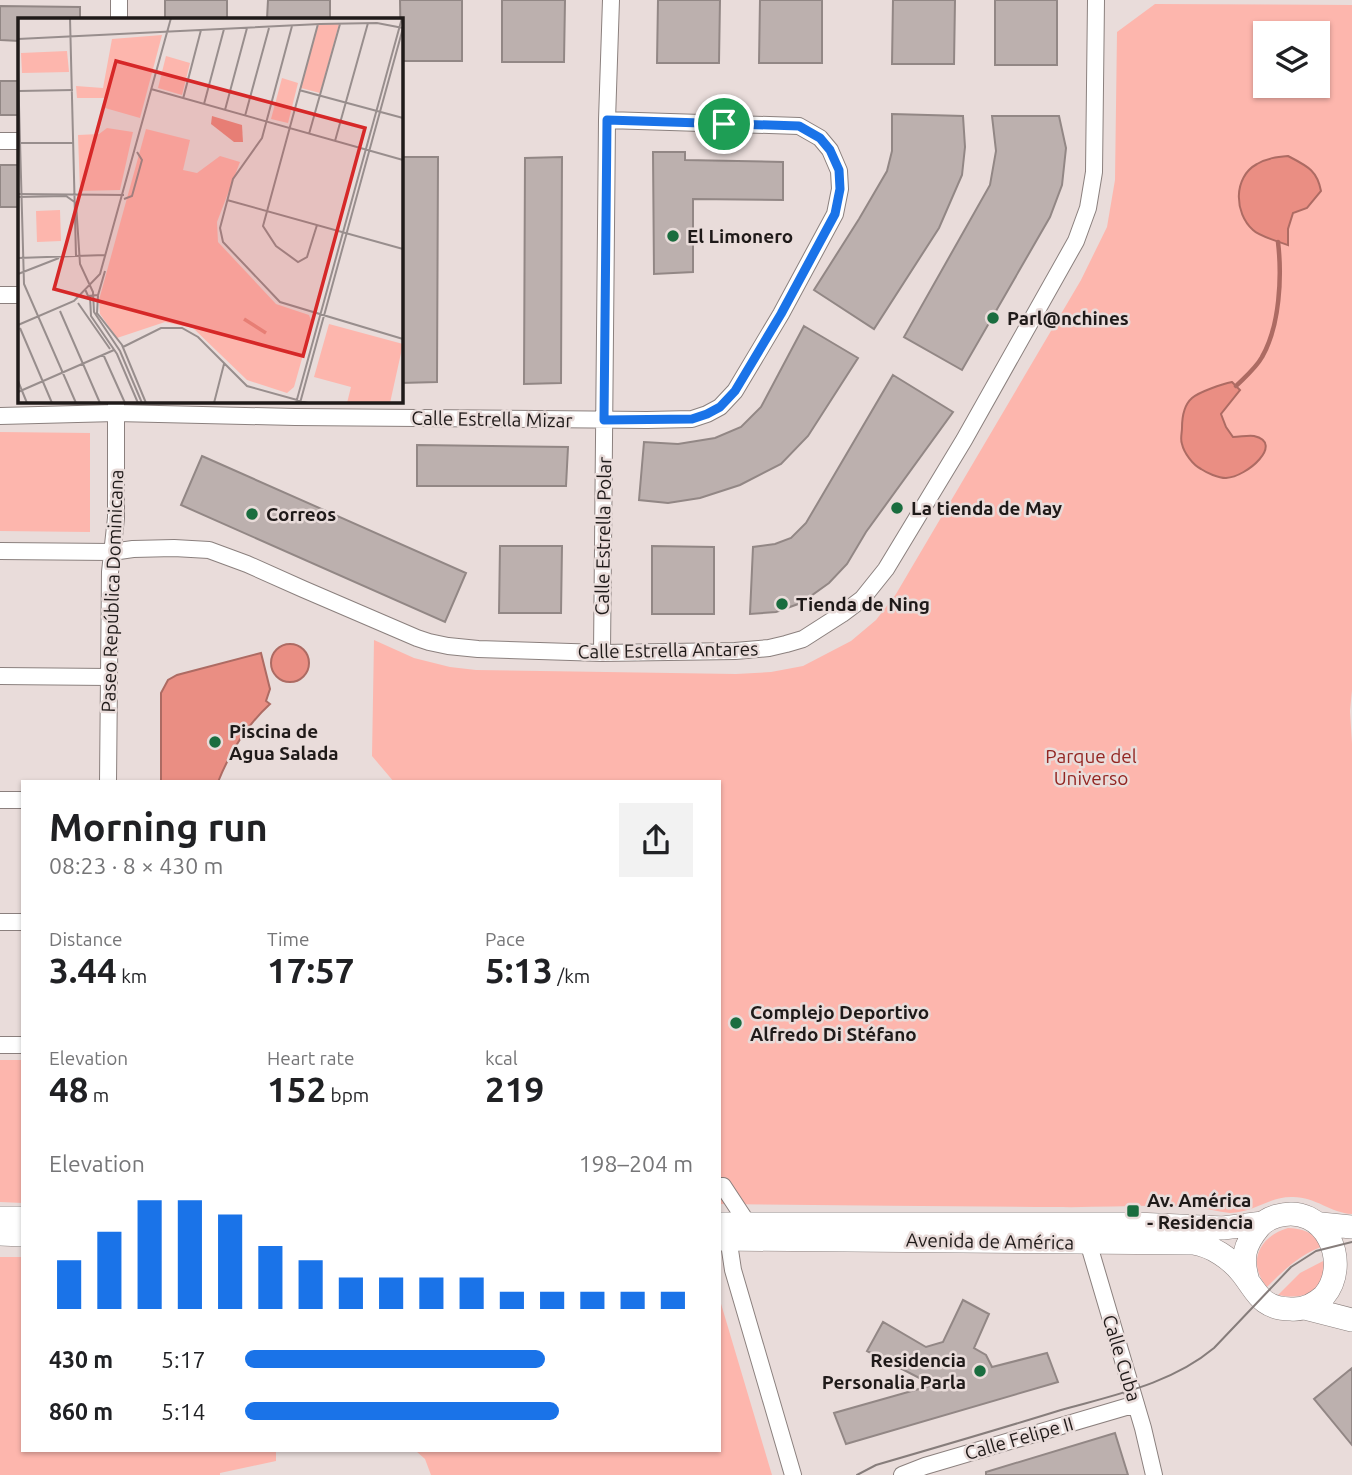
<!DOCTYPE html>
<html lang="en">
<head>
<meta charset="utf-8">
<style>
  :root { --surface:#fff; --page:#f2f2f2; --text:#202124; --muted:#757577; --accent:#1a73e8 }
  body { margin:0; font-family:Ubuntu,sans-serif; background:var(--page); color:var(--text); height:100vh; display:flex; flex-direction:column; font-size:26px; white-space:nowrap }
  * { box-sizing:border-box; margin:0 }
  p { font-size:23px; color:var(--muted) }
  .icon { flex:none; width:38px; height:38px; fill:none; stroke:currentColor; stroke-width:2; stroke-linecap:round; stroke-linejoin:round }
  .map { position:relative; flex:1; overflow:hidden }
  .side { position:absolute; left:21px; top:780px; width:700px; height:672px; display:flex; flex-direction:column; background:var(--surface); border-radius:0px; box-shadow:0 2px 5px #0004 }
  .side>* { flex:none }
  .fabs { position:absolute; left:1253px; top:21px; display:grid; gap:14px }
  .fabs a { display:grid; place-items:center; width:77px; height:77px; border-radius:0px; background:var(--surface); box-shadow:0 2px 5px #0004; font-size:35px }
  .pin { position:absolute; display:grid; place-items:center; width:60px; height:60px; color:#fff; margin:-30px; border:4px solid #fff; border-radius:50%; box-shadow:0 2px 7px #0007 }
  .round { display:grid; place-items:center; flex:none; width:74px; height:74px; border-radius:0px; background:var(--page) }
  .summary { display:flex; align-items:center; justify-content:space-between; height:119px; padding:0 28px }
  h1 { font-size:38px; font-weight:700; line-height:52px }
  .metrics { display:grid; grid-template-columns:repeat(3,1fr); gap:10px; height:119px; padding:7px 28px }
  .metrics div { display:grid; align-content:center }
  .metrics b { font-size:35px; font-weight:700 }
  .metrics small { font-size:19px; font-weight:400 }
  .metrics p { font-size:19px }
  .chart { height:196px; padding:14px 28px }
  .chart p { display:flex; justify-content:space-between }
  .chart svg { width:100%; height:126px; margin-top:7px; stroke:var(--accent); stroke-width:6 }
  ul { padding:0 28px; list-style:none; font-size:23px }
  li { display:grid; grid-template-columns:112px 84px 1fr; align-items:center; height:52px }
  li i { height:18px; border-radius:9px; background:var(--accent) }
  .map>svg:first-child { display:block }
</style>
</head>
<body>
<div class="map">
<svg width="1352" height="1475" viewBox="0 0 1352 1475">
  <rect width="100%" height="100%" fill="#e9dcda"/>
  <path fill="#fdb6ad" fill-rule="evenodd" d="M1155,4L1352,5V690L1350,711L1352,744V1214C1330,1213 1315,1196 1291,1197C1269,1197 1253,1213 1230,1213C1218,1212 1206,1208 1194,1207C1148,1204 1101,1208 1055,1207C943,1206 831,1205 719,1204V782H394L372,756L374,640L414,658L450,667L476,670L736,674L771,672L803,666L851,641L876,620L896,594L1081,280L1107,227L1115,180L1117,32ZM1265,33H1318V86H1265Z
    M0,432L90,433V532L0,531Z
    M0,1060H23V1203L0,1202Z
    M1288,1228C1307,1229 1311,1233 1324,1246C1300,1254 1284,1270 1267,1287C1246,1262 1260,1236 1288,1228Z
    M0,1257H23V1451H276V1461L220,1473V1475H0Z
    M1327,1259C1325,1267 1324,1275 1321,1282C1313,1298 1292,1298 1278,1295L1300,1273Z
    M719,1297L772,1475H431L425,1459L416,1451H719Z"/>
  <path fill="#ea8e83" stroke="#ad6b63" stroke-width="2" d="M1288,156C1307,166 1317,170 1321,191L1307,208L1293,213L1288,229V245C1279,242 1259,236 1253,230C1234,213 1233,177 1257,164C1267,158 1277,157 1288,156Z
    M1232,382L1240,390L1221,414L1226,427L1233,437C1240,437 1248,435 1254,436C1285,443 1247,477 1226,478C1218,478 1207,473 1201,469C1193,465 1184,453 1182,444C1180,439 1182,433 1182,428C1182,418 1184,405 1192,398C1199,392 1222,384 1232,382Z
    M271 663a19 19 0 1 1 38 0a19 19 0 1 1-38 0Z
    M261,653L270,689L266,701L270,704C246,726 230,752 218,782H161V693L168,680L177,675Z"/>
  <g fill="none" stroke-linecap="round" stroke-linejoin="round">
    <path stroke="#ad6b63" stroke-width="4.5" d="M1236,386C1245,377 1256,368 1262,357C1280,326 1282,276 1278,242"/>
  </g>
  <path fill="#bcb0ae" stroke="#928785" stroke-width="2" d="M165,0H227V19H165Z
    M268,0H330V19H267Z
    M400,0H462V61H401Z
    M502,0H565L564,62H502Z
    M658,0H720L719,63H657Z
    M760,0H822V63H759Z
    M893,0H955L954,64H892Z
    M995,0H1057V65H995Z
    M0,6L80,7V19H19V41L0,40Z
    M0,81H19V115H0Z
    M892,114L963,116L965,147L962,175L939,228L874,329L814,290L859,219L887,171L892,151Z
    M992,116H1059L1066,148L1062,185L1050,217L962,370L904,337L990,185L996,151Z
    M653,152H685V160L783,162V200L693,199V272L654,274Z
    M401,157H438L437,382L401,383Z
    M562,157L561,383L524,384L525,158Z
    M0,165H19V207H0Z
    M804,326L858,358L808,436L781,464L740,485L700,498L668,503L639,500L644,442L678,444L715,438L741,427L761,407Z
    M893,375L953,412L866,532L847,564L829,583L801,603L776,612L750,614L753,547L775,544L791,538L806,523Z
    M417,445L568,447L566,486H417Z
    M202,456L466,573L445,622L181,505Z
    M500,546H562L561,613H499Z
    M652,546L714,547V614H652Z
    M963,1300L989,1314L974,1348L986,1355L992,1367L1047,1353L1058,1382L846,1444L834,1413L933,1385L867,1351L883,1322L926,1347L943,1342Z
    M1352,1368V1445L1314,1399Z
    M1115,1433L1128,1475H986V1472Z"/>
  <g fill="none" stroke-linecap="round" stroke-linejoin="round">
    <g stroke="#8b807e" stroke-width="18">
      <path id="street" d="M119,19V0
        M0,141H19
        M0,295H19
        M0,416L116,413L295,417L647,420L692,419L707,414L720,407L735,391L781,314L835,214L840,189L839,171L830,150L820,138L799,126L607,120
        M0,551L112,552L133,549L174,548L209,550L247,564L303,589L417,638L429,642L448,646L478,649L602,653L735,651L769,648L786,644L803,639L842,614L862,599L886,569L964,440L1076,241L1088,208L1094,172L1096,0
        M602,653L607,120L611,0
        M0,676L109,677
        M108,782L110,572L116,518V401
        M0,800H23
        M0,922H23
        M0,1045H23
        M719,1186H723L748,1224
        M727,1230L733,1270L793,1475
        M1088,1242L1143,1428L1154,1475
        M902,1475L925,1466L1136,1404"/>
    </g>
    <g stroke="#8b807e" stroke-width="24">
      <path id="secondary" d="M0,1218H23
        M721,1224H1136L1223,1228L1263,1223
        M1321,1224L1352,1227
        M0,1234L23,1235
        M719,1239L1193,1243C1212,1246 1230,1258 1242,1273C1257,1292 1261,1309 1291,1309C1303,1310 1315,1304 1324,1296C1352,1263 1325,1202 1277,1216C1270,1218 1264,1221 1259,1227C1244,1245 1241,1258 1248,1281
        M1305,1308L1352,1320"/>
    </g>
    <use href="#street" stroke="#fff" stroke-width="16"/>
    <use href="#secondary" stroke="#fff" stroke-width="23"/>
    <path stroke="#867d7b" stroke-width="2" d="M857,1475L876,1465C938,1447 1000,1429 1061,1410C1114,1395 1171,1384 1214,1348L1291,1267L1316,1251L1352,1242"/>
  </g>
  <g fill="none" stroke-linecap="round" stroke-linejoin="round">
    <g stroke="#fff" stroke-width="14">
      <path id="route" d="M607,120L799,126L820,138L830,150L839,170L840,189L835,214L781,314L735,391L720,407L707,414L692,419L604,420Z"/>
    </g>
    <use href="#route" stroke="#1a73e8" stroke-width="9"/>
  </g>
  <g fill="#1a6d3f" stroke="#e9dcda" stroke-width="2.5">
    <circle cx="673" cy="236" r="7"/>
    <circle cx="993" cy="318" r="7"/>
    <circle cx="897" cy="508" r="7"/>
    <circle cx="252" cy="514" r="7"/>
    <circle cx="782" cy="604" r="7"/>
    <circle cx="215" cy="742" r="7"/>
    <circle cx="736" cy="1023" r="7"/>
    <rect x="1126" y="1204" width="14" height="14" rx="3.5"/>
    <circle cx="980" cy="1371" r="7"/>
  </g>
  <g text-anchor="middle" stroke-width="5" stroke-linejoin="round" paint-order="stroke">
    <g font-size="19" font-weight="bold" fill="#1f1a19" stroke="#e9dcda" text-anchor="start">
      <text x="687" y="243">El Limonero</text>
      <text x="1007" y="325">Parl@nchines</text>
      <text x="911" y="515">La tienda de May</text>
      <text x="266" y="521">Correos</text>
      <text x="796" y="611">Tienda de Ning</text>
      <text x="229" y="738">Piscina de<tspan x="229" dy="22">Agua Salada</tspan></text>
      <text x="750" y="1019">Complejo Deportivo<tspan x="750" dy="22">Alfredo Di Stéfano</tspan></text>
      <text x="1147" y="1207">Av. América<tspan x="1147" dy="22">- Residencia</tspan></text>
      <text x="966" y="1367" text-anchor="end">Residencia<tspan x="966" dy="22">Personalia Parla</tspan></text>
    </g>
    <g font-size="19" fill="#1f1a19" stroke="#e9dcda">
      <text transform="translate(492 419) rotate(1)" y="7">Calle Estrella Mizar</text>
      <text transform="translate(603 536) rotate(-89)" y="7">Calle Estrella Polar</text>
      <text transform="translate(112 591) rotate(-88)" y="7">Paseo República Dominicana</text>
      <text transform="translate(668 650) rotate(-1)" y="7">Calle Estrella Antares</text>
      <text transform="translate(990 1241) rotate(1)" y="7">Avenida de América</text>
      <text transform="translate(1122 1358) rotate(73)" y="7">Calle Cuba</text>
      <text transform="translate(1019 1438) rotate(-16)" y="7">Calle Felipe II</text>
    </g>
    <g font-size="19" fill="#932622" stroke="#e9dcda">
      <text x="1091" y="763">Parque del<tspan x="1091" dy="22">Universo</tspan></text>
    </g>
  </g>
  <g transform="translate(18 18)">
    <rect width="385" height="385" fill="#e9dcda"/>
    <path d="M300,6H321L302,75L283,70ZM144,17L122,100L87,90L88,80H59L58,68L85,70L94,21ZM49,33L51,54L4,55L3,35ZM148,38L172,45L164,77L140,70ZM264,60L280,65L270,105L253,101ZM89,110L115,114L102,172L62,173L60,117L81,116ZM128,111L172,122L165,152L179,155L202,138L222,144L199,204L200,224L258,286L291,297L294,305L276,369L269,375L229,362L175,310L147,304L99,320L82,296L81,282ZM42,192L43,223L19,224L18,193ZM311,306L385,326L372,385H329L333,369L296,359Z" fill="#fdb6ad"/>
    <path d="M194,98L224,107L225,124H216L193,106Z" fill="#ea8e83"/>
    <path fill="none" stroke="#ea8e83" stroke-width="3.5" d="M226,301L248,315"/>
    <path fill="none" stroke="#988e8d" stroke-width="2" d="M52,0L58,238M274,8L244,120L215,161L202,210L205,224L262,284L385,321M0,21L302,6L359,5L385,10M0,52L6,266L58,385M133,71L385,142M281,72L385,100M1,73L55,72M165,81L183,12M186,86L206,11M207,92L229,10M227,98L251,10M291,116L322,6M317,123L350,5M1,125H56M0,176L106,177M0,179L48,178L58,185L62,246L75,274L76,294L102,333L124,385M106,181L114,178L124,142L119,134M209,182L385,231M299,207L289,239L280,244L258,228L245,208L300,6M0,240L87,237M0,256L41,240M67,271L70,278L80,277L87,253M72,278L73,298L99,336L120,385M80,278L79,295L104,327L128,385M60,285L92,331M42,293L82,385M0,307L56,283L82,256L153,0M2,310L34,385M105,329L143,310H164L180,319L229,368L290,385M85,336L107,385M0,363L9,385M0,374L96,332M196,385L206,346M278,385L384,0M282,385L385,10"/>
    <path fill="#d62828" fill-opacity="0.15" stroke="#d62828" stroke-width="3.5" d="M98,43L347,110L285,338L36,271Z"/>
    <rect width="385" height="385" fill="none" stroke="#1f1a19" stroke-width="3.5"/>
  </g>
</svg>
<div class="fabs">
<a><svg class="icon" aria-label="layers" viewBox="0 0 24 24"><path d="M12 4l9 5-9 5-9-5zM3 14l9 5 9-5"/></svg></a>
</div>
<div class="pin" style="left:724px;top:124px;background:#1e9e55"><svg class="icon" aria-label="arrive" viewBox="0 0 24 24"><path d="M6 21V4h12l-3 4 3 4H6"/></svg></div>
<section class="side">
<div class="summary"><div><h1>Morning run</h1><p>08:23 · 8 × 430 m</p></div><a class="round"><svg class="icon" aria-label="share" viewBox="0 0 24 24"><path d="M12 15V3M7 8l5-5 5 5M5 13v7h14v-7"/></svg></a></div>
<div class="metrics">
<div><p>Distance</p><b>3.44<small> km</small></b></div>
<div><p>Time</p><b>17:57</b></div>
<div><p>Pace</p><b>5:13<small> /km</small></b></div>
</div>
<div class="metrics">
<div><p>Elevation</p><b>48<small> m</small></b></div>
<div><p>Heart rate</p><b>152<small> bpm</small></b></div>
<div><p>kcal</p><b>219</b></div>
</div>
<div class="chart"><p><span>Elevation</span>198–204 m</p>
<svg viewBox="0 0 160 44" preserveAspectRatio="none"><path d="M5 44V27M15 44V17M25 44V6M35 44V6M45 44V11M55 44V22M65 44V27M75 44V33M85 44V33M95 44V33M105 44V33M115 44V38M125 44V38M135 44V38M145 44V38M155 44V38"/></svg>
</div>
<ul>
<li><b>430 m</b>5:17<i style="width:67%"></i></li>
<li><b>860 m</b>5:14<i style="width:70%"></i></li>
</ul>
</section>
</div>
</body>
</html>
